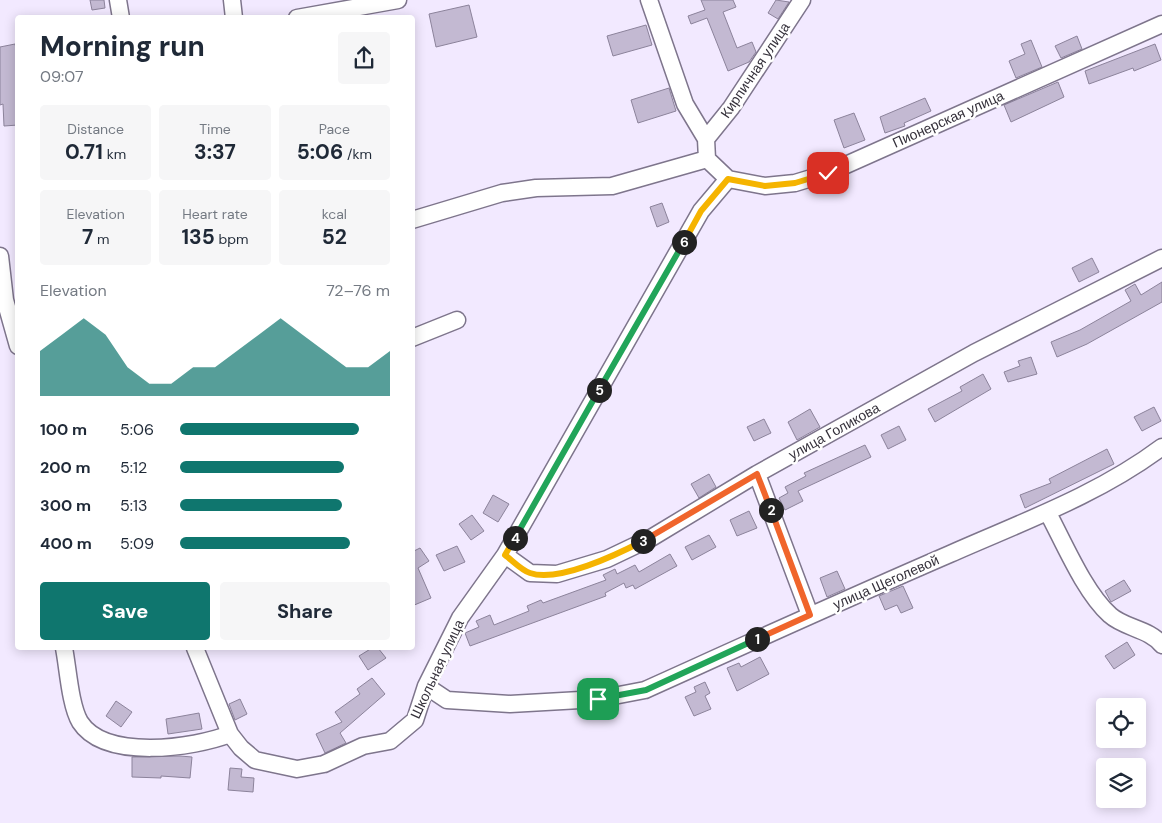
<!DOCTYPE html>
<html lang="en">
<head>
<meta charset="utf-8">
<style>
  :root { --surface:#fff; --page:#f6f6f7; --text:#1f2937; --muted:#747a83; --accent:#0f766e }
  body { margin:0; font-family:"DM Sans",sans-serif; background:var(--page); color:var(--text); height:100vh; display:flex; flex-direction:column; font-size:19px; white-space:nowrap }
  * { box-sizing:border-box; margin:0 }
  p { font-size:16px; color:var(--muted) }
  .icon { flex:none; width:28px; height:28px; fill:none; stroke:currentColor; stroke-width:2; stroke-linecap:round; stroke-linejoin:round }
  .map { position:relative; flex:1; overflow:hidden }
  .drawer { position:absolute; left:15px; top:15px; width:400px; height:635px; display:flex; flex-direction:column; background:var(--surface); border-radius:5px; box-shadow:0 2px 12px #0003 }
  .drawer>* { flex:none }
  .tools { position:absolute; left:1096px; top:698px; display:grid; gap:10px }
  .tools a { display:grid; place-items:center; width:50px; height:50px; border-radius:5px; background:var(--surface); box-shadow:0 2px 12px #0003; font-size:25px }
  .pin { position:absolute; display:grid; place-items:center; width:42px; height:42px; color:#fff; margin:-21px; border-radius:10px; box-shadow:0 2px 8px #0006 }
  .km { position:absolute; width:25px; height:25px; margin:-12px; border-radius:50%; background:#222; color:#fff; font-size:14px; line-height:25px; text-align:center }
  .round { display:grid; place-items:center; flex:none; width:52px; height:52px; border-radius:5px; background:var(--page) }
  .overview { display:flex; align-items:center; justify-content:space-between; height:85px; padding:0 25px }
  h1 { font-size:28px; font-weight:700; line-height:38px }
  .metrics { display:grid; grid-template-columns:repeat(3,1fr); gap:8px; height:85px; padding:5px 25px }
  .metrics div { display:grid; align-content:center; border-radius:5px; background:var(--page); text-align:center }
  .metrics b { font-size:21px; font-weight:700 }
  .metrics small { font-size:14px; font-weight:400 }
  .metrics p { font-size:14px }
  .chart { height:140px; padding:10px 25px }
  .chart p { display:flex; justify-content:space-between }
  .chart svg { width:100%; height:90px; margin-top:5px; fill:var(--accent); opacity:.7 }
  .primary-button { display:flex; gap:10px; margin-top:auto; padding:10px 25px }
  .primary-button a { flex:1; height:58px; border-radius:5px; background:var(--accent); color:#fff; font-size:20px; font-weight:700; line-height:58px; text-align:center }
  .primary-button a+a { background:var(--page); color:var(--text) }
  ul { padding:0 25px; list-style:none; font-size:16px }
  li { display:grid; grid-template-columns:80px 60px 1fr; align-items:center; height:38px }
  li i { height:12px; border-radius:6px; background:var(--accent) }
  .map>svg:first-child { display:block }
</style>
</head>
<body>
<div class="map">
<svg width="1162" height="823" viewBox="0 0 1162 823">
  <rect width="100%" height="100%" fill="#f2e9ff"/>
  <path fill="#c3b9d2" stroke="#8c839b" d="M90,0H104L105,8L92,10Z
    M701,0H733L736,7L723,12L737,48L752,42L756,52L749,62L728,71L707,18L691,24L688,16L705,10Z
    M776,0L789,2L778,19L768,13Z
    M469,5L477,37L436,47L429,14Z
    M646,25L652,45L613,56L607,36Z
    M1077,36L1082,49L1061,58L1055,46Z
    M1031,40L1042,67L1016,78L1009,61L1025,54L1021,44Z
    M15,44L18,58V125L4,126L3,104L0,105V47Z
    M1155,44L1161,60L1134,71L1133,68L1089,84L1085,71Z
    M1058,82L1064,97L1011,122L1004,105Z
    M669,88L676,111L638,123L631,100Z
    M925,98L931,111L904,123L905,126L885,133L880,117Z
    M854,113L865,140L844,148L834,120Z
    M662,203L669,222L657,227L650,207Z
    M1092,258L1099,272L1079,282L1072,268Z
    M1162,282V302L1087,344L1057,357L1051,342L1080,330L1131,301L1125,290L1135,284L1141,295Z
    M1031,357L1037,374L1008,382L1004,372L1020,366L1018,361Z
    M983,374L991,389L935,422L928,409L962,391L960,387Z
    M1154,407L1161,421L1142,431L1134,417Z
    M810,409L820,427L797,440L788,422Z
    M764,419L771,433L754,441L747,427Z
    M899,426L906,440L888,449L881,435Z
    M865,445L871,457L798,491L803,501L785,510L779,498L788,493L785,487L806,476L804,473Z
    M1107,449L1114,464L1025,508L1020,495L1051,483L1049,479Z
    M709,474L716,487L699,498L691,484Z
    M493,495L509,504L498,522L483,513Z
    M749,511L757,528L737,536L730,520Z
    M472,515L484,531L471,540L459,524Z
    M709,535L716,547L692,560L685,547Z
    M457,546L465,562L444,571L436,555Z
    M420,548L429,561L418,568L431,598L412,606V552Z
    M670,554L677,566L635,589L633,585L626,588L624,583L605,593L606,596L470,646L465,633L479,627L476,621L490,615L494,625L529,611L527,606L541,600L543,603L606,580L603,575L615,569L617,574L635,565L639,572Z
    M837,571L845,589L827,597L820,578Z
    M1124,580L1131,591L1111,602L1105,591Z
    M903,586L913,608L901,613L897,605L885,610L879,596Z
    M1127,642L1135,655L1114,669L1105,656Z
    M372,648H378L386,658L368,670L359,656Z
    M760,657L769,674L737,691L727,668L739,663L741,667Z
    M372,678L385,694L340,733L346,743L325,753L316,734L342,722L335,712L360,694L357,689Z
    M705,682L710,693L705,696L711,709L694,716L685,697L696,692L694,687Z
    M240,699L247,714L235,720L229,704Z
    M116,701L132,712L121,727L106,716Z
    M199,713L202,729L168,734L166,719Z
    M180,756L192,757L190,778L161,776V778L132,777V757Z
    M230,768L242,769L241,777L254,778L253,792L228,790Z"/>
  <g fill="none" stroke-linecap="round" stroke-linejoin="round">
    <g stroke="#7e758c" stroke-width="19">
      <path id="minor" d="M118,0L121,18
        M232,0L234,18
        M297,18L398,0
        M706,139L731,108L802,0
        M728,179L765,186L795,183L828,173L1162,24
        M412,220L502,193L536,188L612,186L707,159
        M0,256L5,300L18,346
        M412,338L457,320
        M757,474L810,615
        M1048,513C1064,543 1085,593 1110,615C1124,628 1150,629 1162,645
        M505,555L530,573L557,574L607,559L651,538L757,474L974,353L1162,258
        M64,648C68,668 70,705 80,722C105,761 194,748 230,734
        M195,648L230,734L241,748L255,760L297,769L324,764L363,746L390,741L415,720L426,686L460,618L505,555L701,211L728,179L707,159L706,139L685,104L649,0
        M426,686L447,700L510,704L598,699L645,690C747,644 848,598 950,554C1022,522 1098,495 1162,447"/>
    </g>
    <use href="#minor" stroke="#fff" stroke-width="16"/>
  </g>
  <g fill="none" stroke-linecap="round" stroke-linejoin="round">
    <g stroke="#fff" stroke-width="10">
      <path id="split-1" d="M598,699L646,690L757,639"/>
    </g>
    <g stroke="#fff" stroke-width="10">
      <path id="split-2" d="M757,639L810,615L771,510"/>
    </g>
    <g stroke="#fff" stroke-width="10">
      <path id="split-3" d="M643,541L757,474L771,510"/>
    </g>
    <g stroke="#fff" stroke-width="10">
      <path id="split-4" d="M515,538L505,555C512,560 521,570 530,573C558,583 618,554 643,541"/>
    </g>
    <g stroke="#fff" stroke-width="10">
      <path id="split-5" d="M515,538L599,390"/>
    </g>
    <g stroke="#fff" stroke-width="10">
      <path id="split-6" d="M599,390L684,242"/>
    </g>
    <g stroke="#fff" stroke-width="10">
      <path id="split-7" d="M684,242L701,211L728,179L765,186L795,183L828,173"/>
    </g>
    <use href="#split-1" stroke="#22a559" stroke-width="6"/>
    <use href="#split-2" stroke="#f0652b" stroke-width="6"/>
    <use href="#split-3" stroke="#f0652b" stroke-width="6"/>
    <use href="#split-4" stroke="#f5b400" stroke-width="6"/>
    <use href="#split-5" stroke="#22a559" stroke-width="6"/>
    <use href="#split-6" stroke="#22a559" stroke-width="6"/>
    <use href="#split-7" stroke="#f5b400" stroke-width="6"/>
  </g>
  <g text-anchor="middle" stroke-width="5" stroke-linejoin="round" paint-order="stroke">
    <g font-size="14" fill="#35313b" stroke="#fff">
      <text transform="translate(755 70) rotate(-56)" y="5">Кирпичная улица</text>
      <text transform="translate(948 119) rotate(-24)" y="5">Пионерская улица</text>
      <text transform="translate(834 431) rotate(-29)" y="5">улица Голикова</text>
      <text transform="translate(886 582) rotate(-24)" y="5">улица Щеголевой</text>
      <text transform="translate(437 669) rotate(-65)" y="5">Школьная улица</text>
    </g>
  </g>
</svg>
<div class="tools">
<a><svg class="icon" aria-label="locate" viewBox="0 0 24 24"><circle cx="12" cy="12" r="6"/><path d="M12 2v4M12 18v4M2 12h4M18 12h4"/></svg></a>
<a><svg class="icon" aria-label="layers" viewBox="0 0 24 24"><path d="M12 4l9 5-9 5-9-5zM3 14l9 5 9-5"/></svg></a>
</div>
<div class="pin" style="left:598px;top:699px;background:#1e9e55"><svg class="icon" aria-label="arrive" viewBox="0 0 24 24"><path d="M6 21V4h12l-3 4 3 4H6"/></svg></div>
<div class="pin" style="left:828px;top:173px;background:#d93025"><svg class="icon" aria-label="check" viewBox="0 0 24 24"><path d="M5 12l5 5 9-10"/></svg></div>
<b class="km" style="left:757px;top:639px">1</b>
<b class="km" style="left:771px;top:510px">2</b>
<b class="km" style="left:643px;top:541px">3</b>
<b class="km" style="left:515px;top:538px">4</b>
<b class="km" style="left:599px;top:390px">5</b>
<b class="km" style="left:684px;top:242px">6</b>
<section class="drawer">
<div class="overview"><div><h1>Morning run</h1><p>09:07</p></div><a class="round"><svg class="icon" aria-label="share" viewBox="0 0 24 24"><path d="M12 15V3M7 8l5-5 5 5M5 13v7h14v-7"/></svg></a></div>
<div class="metrics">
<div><p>Distance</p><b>0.71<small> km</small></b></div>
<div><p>Time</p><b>3:37</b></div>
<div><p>Pace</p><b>5:06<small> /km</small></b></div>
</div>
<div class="metrics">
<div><p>Elevation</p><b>7<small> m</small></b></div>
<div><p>Heart rate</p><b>135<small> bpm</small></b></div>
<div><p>kcal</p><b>52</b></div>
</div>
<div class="chart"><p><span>Elevation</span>72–76 m</p>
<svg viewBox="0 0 160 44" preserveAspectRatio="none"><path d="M0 44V22L10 14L20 6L30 14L40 30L50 38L60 38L70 30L80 30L90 22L100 14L110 6L120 14L130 22L140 30L150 30L160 22V44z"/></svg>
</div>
<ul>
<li><b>100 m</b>5:06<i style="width:85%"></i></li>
<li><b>200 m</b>5:12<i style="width:78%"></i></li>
<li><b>300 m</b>5:13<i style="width:77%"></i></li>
<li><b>400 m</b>5:09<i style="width:81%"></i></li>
</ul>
<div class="primary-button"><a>Save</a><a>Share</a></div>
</section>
</div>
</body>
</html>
